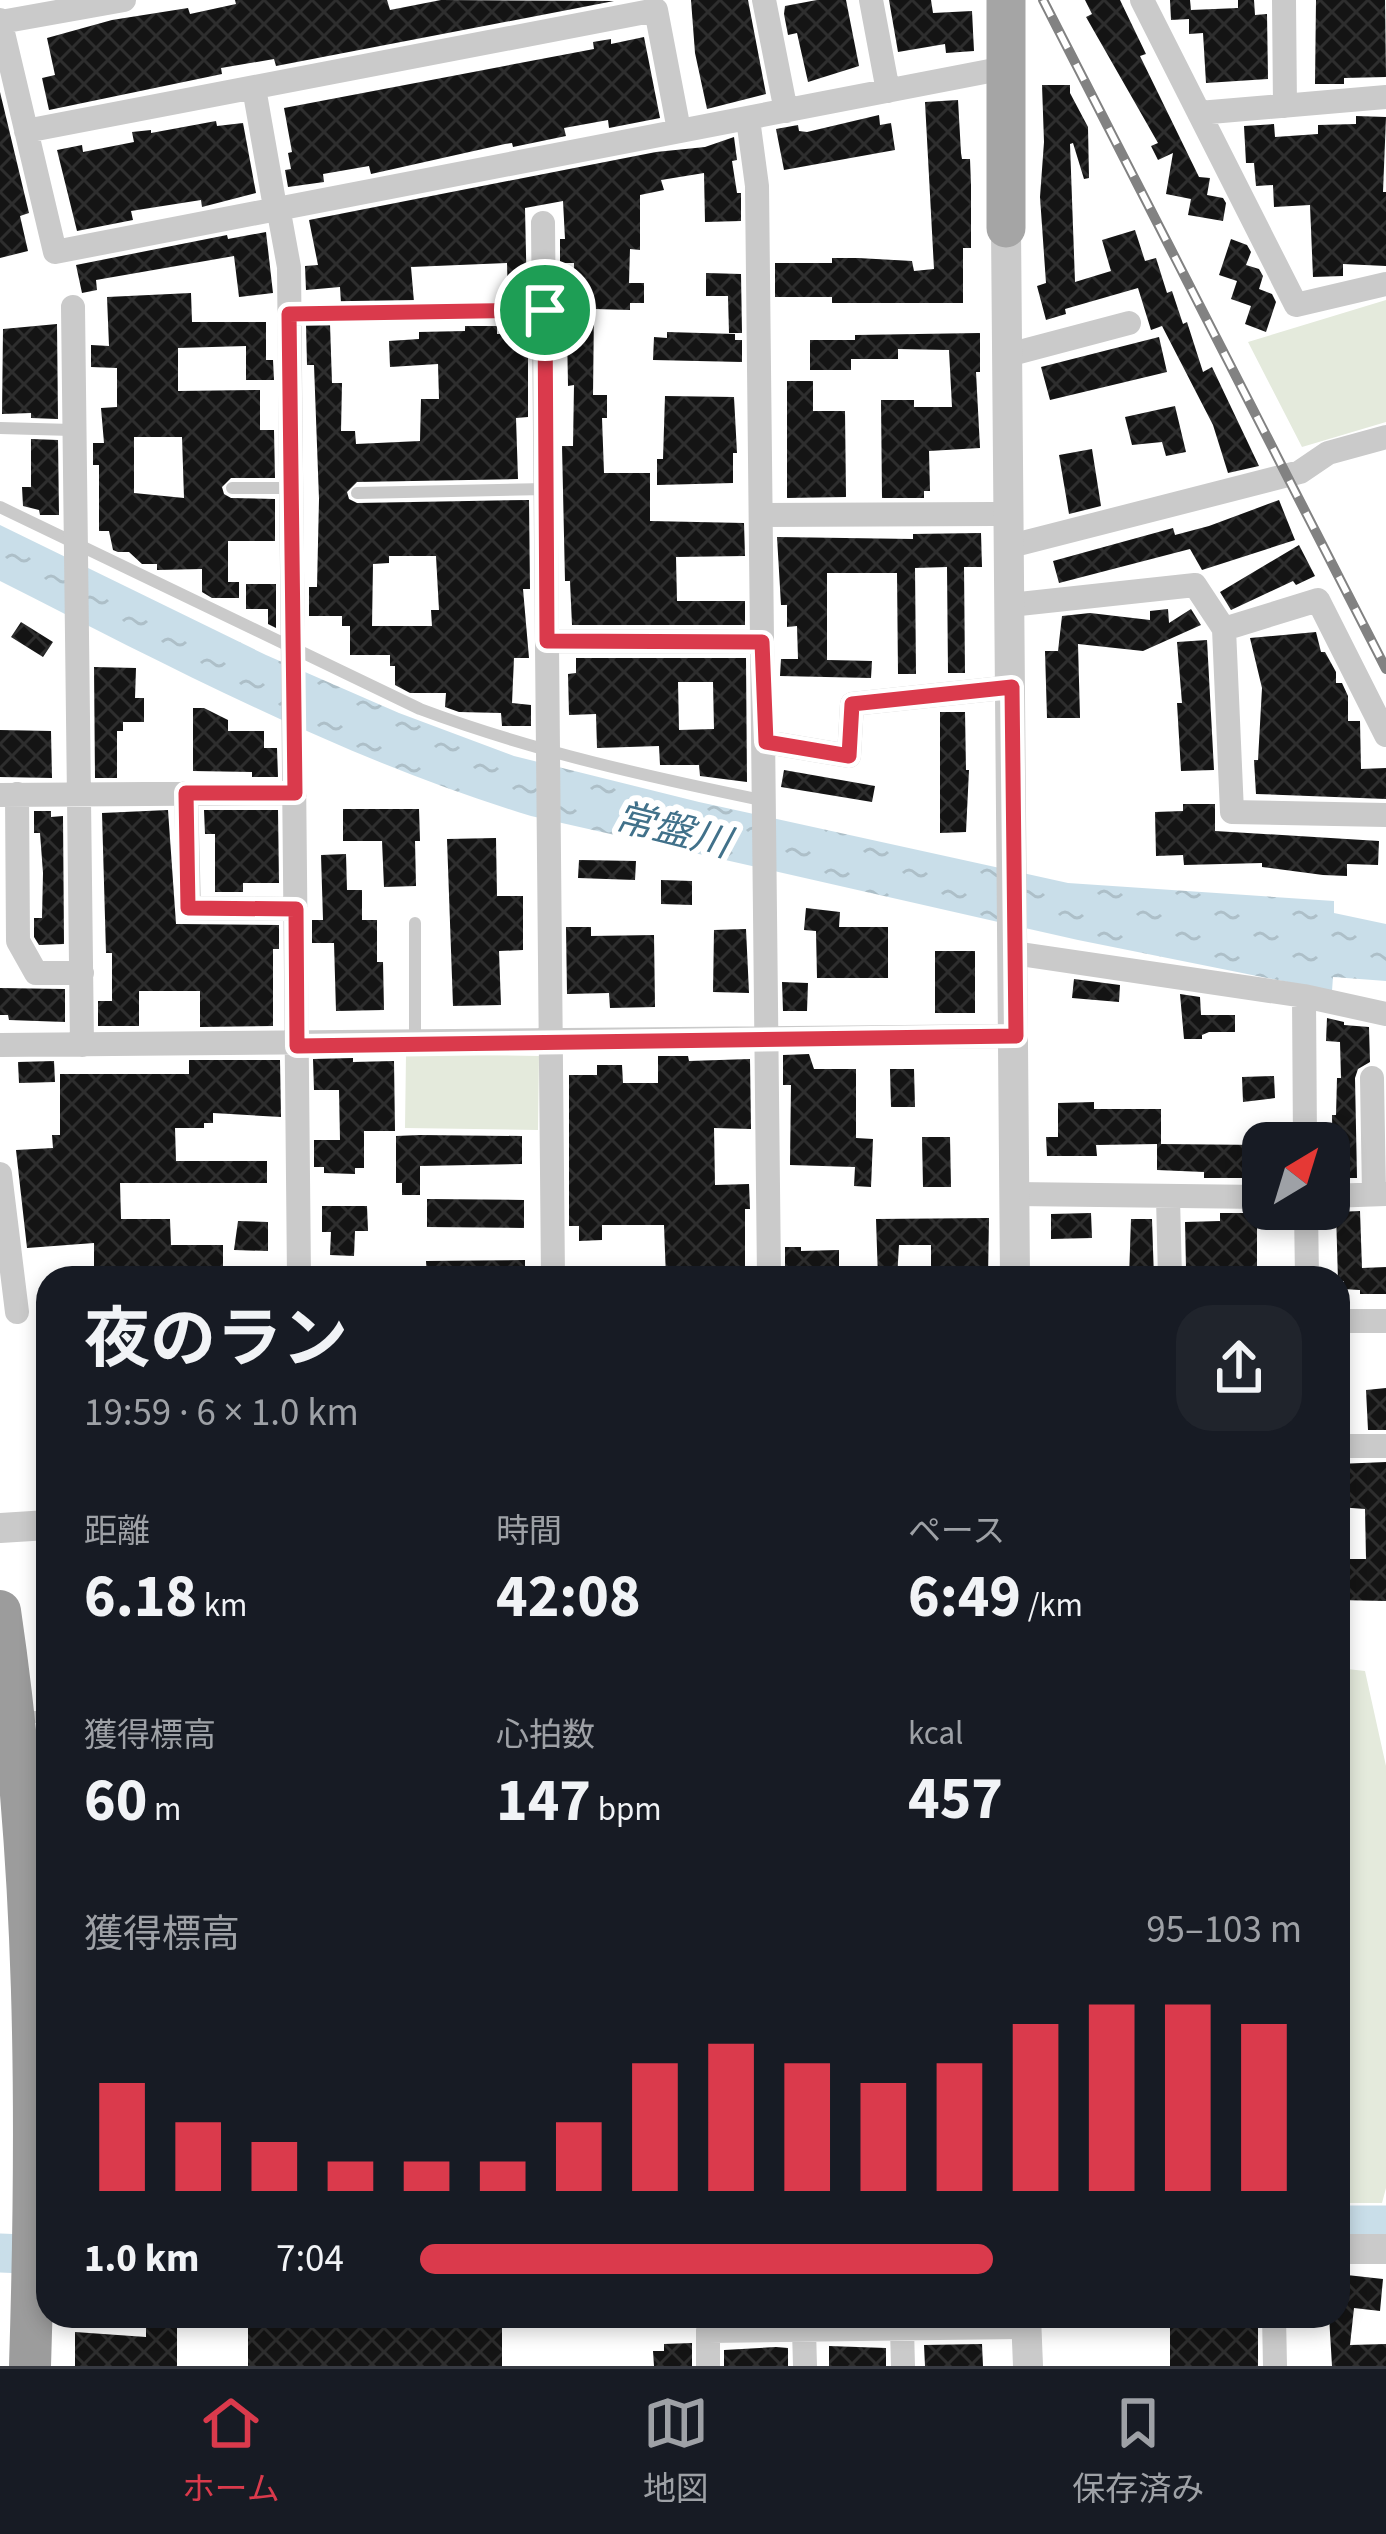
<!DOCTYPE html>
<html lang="ja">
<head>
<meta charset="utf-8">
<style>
  :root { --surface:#171b24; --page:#20242c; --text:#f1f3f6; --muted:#9ea1a6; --line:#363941; --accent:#da3a4c }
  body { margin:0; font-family:"Source Sans 3","Noto Sans JP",sans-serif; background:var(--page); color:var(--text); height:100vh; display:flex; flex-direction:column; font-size:45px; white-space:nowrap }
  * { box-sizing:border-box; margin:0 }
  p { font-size:39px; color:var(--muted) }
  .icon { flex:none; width:66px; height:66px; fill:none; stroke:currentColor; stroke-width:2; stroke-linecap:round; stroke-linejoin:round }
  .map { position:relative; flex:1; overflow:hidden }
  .panel { position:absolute; left:36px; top:1266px; width:1314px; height:1062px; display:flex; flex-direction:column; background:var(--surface); border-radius:36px; box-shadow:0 6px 18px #0003 }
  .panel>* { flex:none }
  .needle { width:78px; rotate:38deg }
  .controls { position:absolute; left:1242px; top:1122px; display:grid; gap:24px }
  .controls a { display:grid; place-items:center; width:108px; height:108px; border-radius:24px; background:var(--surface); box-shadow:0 6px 18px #0003; font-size:60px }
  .pin { position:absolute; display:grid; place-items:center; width:102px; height:102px; color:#fff; margin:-51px; border:6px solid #fff; border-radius:50%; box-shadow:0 3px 12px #0007 }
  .round { display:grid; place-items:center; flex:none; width:126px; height:126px; border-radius:36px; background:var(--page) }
  .summary { display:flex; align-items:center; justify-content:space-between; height:204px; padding:0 48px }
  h1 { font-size:66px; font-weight:700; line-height:90px }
  .figures { display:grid; grid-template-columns:repeat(3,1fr); gap:18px; height:204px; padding:12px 48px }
  .figures div { display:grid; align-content:center }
  .figures b { font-size:60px; font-weight:700 }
  .figures small { font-size:33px; font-weight:400 }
  .figures p { font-size:33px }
  .chart { height:336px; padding:24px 48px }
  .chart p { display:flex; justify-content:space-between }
  .chart svg { width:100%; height:216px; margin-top:12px; stroke:var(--accent); stroke-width:6 }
  ul { padding:0 48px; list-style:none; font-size:39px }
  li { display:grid; grid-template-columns:192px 144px 1fr; align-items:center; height:90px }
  li i { height:30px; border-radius:15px; background:var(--accent) }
  .tab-bar { display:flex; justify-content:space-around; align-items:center; height:168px; border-top:3px solid var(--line); background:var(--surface); font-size:33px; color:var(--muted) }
  .tab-bar a { display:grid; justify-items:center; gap:6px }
  .tab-bar .active { color:var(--accent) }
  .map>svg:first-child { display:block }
</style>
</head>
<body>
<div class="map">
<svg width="1386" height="2366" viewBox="0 0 1386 2366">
  <defs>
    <pattern id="water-ripples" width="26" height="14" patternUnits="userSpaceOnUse" patternTransform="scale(3)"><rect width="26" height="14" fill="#c9dee9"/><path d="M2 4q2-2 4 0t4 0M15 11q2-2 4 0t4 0" fill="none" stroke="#adbfc8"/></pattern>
    <pattern id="building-cross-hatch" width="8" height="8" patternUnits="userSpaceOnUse" patternTransform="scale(3)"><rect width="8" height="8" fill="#141414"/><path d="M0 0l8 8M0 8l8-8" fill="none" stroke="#2e2e2e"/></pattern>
  </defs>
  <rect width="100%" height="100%" fill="#fff"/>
  <path fill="#e4eadc" d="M1386,300V422L1302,447L1248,342Z
    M406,1054L539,1056L538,1130L405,1128Z
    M1338,1668L1365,1671L1386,1766V2188L1382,2203H1338Z"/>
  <path fill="url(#water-ripples)" d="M0,525L266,655L399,713L514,756L699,802L1068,883L1334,901V913L1386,924V981L1333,977L1332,991L1078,940L531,816C346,760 172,668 0,581Z"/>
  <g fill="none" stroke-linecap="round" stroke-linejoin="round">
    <path stroke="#c9dee9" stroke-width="39" d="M1338,2225H1386
      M0,2253L48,2255"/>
  </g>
  <path fill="url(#building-cross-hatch)" fill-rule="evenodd" d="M235,0H387L390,10L441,0L614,1L276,66L274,59L221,68L222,74L49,110L42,78L55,75L47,38L112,20L188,8L190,14L236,4Z
    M691,0H748L766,94L707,109L695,53Z
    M817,0H846L859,66L808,82L797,33L788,35L784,14L785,6Z
    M889,0H931L933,13L972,11L974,51L946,53L945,44L898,52Z
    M1085,0H1120L1146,54L1140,56L1199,177L1210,178L1207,195L1223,198L1226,203L1223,221L1188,215L1191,199L1166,194L1173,153L1158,160L1151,146L1158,143L1086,17L1092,14Z
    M1170,0H1190L1191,10L1238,8V0H1254L1255,15L1267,14L1268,79L1206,83L1203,33L1189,34V19L1171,20Z
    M1316,0H1385L1386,77L1344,78V84H1315Z
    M644,37L660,118L609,128L608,120L564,128L566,136L513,147L512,143L505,144L371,174L369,166L323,174L324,182L288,187L285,170L291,169L288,153L292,152L284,108L594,49L593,42L611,39V44Z
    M1042,85H1070V93L1088,127L1089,178L1084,179L1073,143L1070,144L1075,282L1111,271L1102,240L1135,230L1145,261L1156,258L1167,293L1172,291L1183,324L1187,322L1203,372L1212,367L1259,466L1228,473L1213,425L1162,326L1151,330L1138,288L1065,309L1066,314L1046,320L1037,286L1046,283L1040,197L1044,142Z
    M0,92L29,213L20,216L28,251L0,258Z
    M958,100L961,153L962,159H970L971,185V248H963V303H832V297H775V263H832V258H858L912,261L914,271L934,269L925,102Z
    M879,115L880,125L891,123L895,150L784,170L776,129L798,125L799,131L807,132Z
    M1356,116L1386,117L1383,192H1386V266L1343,264V276L1313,277L1310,205L1274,207L1273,185L1256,186L1254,163H1246L1244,126L1274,124L1275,137L1318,134V125L1356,124Z
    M216,121L217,126L243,123L256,193L202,207L201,200L131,211L133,220L77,231L57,150L82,145L83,152L134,142L132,132L151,130V133Z
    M734,137L737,160L732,161L737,193H741V221L705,222L704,173L661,180L664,190L640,195V250L630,249L629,283H644V303H630V310L594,309L593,395H607V418H602L604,473H650V521L744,523L745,556L676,557L677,601H745V625H572L570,581H565L562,446H573L574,385L568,386L567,331H573L574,263H560V239H565L563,201L525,208L527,300H508L507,263L411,267L414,302L341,303L340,287L306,290L305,266L318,265L309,220L656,152L705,147Z
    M266,232L273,293L239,297L234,256L96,280L97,290L82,293L76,265L227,235L228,239Z
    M1231,239L1247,245L1251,252L1246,265L1259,269L1263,276L1259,289L1272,294L1276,302L1266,332L1245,324L1251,306L1231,299L1237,281L1219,275Z
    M706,273L741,274L742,333H729L728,296H706Z
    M191,293L192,322H266V360H273L274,380H246V346L178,348V391L260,390V430H274L275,478H231L222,487L224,494L231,498L275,499V541H228V582H239V598H212L202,592V569L157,570V564H142L129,552H118L113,550L109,531H99V465H93V443H104L101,408L117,407V368L91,367V345L109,346L107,297ZM134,437H182L184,498L134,493Z
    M57,324L58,419L31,418V413L2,414L3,329Z
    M306,324H330L332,383H342L341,431H355L356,444L420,441L421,399H439L438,364L390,367L389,341L419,339V332L465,331V326H497V334H528V417L516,418L518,479L357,482L347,492L349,499L357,503L529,500L530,589H523L529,658H514L512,703L531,705V726H502L501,713L459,712L445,707L446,693H410L395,685V666H390V655H350V626H342V616H309V587H317L319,499L314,365H307ZM389,556H436L439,610H431L432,626H372L373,564L389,563Z
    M667,332L735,334V340H742V362L653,360L654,337L667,338Z
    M980,333V372H976L980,448L929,451L930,491H924V498H882L881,400H914V407H952L949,350L898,349V359H851V370H810V340H855V335Z
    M1159,337L1167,372L1050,400L1041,367Z
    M787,381H813V411H845L846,497L787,498Z
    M665,396L734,397L737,453H733V483L657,485V459H663Z
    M1175,406L1186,452L1166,456L1162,442L1132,445L1125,417Z
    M31,439L58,440L59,515H40L39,510L23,506L22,487H31Z
    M1092,449L1101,506L1069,514L1059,455Z
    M1279,500L1295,540L1202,570L1190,549L1059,583L1053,561L1173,528L1175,535L1209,526Z
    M981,533L982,567H964L965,673H948L947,567L915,568L916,674H898L897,573H827V660L872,661L871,678L780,676L781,659H798L797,626L787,627V605H781L777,537L913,539V534Z
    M1299,545L1315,576L1296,585L1293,581L1231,610L1220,592Z
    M246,584H276V628L268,624V609H246Z
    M1168,609L1169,623L1191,609L1201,625L1143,651L1078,644L1080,718H1047L1045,651H1058L1062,616L1090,613L1150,620V611Z
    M21,622L53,642L43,657L11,637Z
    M1316,632L1321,652H1325L1336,672V683H1342L1348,696V721H1360L1361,769L1386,768V799L1256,794L1254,760H1258L1262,688L1250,638Z
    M1207,640L1214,770L1181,771L1177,703H1182L1177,642Z
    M576,658H746L747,782L700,776L699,765H660L659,746L597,748L596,714L569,715L568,674L576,673ZM678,682H713L714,729L679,730Z
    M94,667L136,668L135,698H144V722H123V731H117V778H95Z
    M193,708H204L228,720V731H264V748H277L278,777H252V772L193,771Z
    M940,712H965L966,770H969L966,832L940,833Z
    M0,730L51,731L52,778L0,777Z
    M784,770L875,786L872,802L781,787Z
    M1183,804H1215V831L1379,841L1378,865L1347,864V876L1323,875L1262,867V863L1184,865L1183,855L1156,856L1155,812L1183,811Z
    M343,809H419L420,841H415L416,886L384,887L382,841H343Z
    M168,810L176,924L279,925V949H273V1026L200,1027V991H139V1026H98V1001H112V953H106L102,813Z
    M204,810H278L279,883H243V892H215V834H205Z
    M34,811H51V817L63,816L64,944L39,945L34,937V918H42L43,873L40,833H34Z
    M496,838L497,896H523V950L499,951L501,1005L453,1006L447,839Z
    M346,854L347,890H362V920H377V962H383L384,1010L336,1011L334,943H312V920H323L321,855Z
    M579,860L636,861L635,880L578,878Z
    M661,880L692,881V905L661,904Z
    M806,908L840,912L839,927H888V978H817L816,931L804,930Z
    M566,927H591V936L654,935L655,1007L610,1008L609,993L567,994Z
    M746,929L749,993L713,992L714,930Z
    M935,951H975V1013H935Z
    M1074,979L1120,985L1119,1002L1072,998Z
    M782,982L808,983L807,1011H783Z
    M0,988L65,989V1022L9,1020L8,1015H0Z
    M1180,994L1200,997L1201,1015H1235V1032H1209L1202,1035V1039H1184Z
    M1327,1018L1344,1022V1025L1369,1027L1370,1062L1358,1069L1355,1078L1357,1178H1333L1332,1115H1336L1337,1078H1341L1340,1042L1326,1041Z
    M809,1054L814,1069H856V1138L873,1139L871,1187L854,1186L855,1167L790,1165L791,1085H783V1055Z
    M658,1056H688L689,1061L750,1059L751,1129L714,1128L715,1185L749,1184L750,1209H745V1278H666L664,1225H602V1240L579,1241V1226H569V1075H597V1065H622L623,1083H658Z
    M353,1058V1062L394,1061L395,1131H364V1168H355V1174L324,1173V1167H314V1140H340L339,1090H314L313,1059Z
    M189,1060H280L281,1117L213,1113V1123H204V1128H175L176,1161H267V1183H120L121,1219H170L171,1245H223V1278H94V1243L27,1248L16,1150L53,1148L52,1135H60V1074H189Z
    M54,1061L55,1082L19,1083L18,1062Z
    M890,1069H914L915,1107H891Z
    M1274,1076L1275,1098L1243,1102L1242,1077Z
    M1094,1102V1109H1161V1144L1263,1145V1178H1204V1172L1157,1170V1144L1096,1145L1097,1156H1047L1046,1137H1058V1103Z
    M420,1135L522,1136V1164L420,1166V1195H402V1183H396V1136Z
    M922,1137H950L951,1187H923Z
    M427,1199L524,1200V1228L427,1227Z
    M322,1206H367L368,1231H355L354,1256L330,1255L331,1232H322Z
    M1360,1211L1362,1268L1386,1267V1294H1360V1290L1343,1289L1344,1281H1338L1336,1212Z
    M1091,1213L1092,1238L1051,1239V1214Z
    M1220,1213H1257V1277L1220,1278V1267L1186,1268L1185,1222L1220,1221Z
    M989,1218L988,1278H931V1245H899L897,1278H878L876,1219Z
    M1131,1219H1152L1154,1278H1129Z
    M238,1221L268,1222V1251L234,1250Z
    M785,1247H801V1251L839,1250V1278H803V1266H785Z
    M525,1260V1278H427L426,1261Z
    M1386,1388V1430H1368L1366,1390Z
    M1386,1462V1601L1338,1600V1559H1366L1365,1509L1338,1507V1464Z
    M1338,2274L1383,2279L1380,2311L1354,2308L1350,2345L1386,2344V2366H1332L1329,2316H1338Z
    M146,2316H177V2366H75V2332L146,2337Z
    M248,2316H502V2366H248Z
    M1170,2316H1258V2366H1170Z
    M692,2343V2366H654L653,2351H664V2344Z
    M982,2344L983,2366H925L924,2345Z
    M829,2346L886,2348V2366H829Z
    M776,2347L788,2348V2366H724V2350Z"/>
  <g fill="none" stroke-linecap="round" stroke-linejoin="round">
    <path stroke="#cacaca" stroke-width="12" d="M289,314L544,310
      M0,428L72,430
      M232,488H291
      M357,493L546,489
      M0,507L420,709C532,751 649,777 766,801
      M415,1042V923
      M23,1717H48"/>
    <path stroke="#cacaca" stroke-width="24" d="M764,0L786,111
      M871,0L888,91
      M1142,0L1296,305L1386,284
      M1284,0L1285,106
      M0,20L55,252L1005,68
      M1,22L124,0
      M254,88L275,207
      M1199,113L1386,97
      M748,119L757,186L769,1278
      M26,131L656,10L679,130
      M278,207L289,267L299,1278
      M543,223L553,1278
      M73,307L82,1045
      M1008,355L1129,323
      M763,515L994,514
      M1011,546L1300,472L1328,453L1386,437
      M1010,605L1195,585L1224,629L1232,812L1386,815
      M1224,629L1318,600L1386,735
      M547,641L762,642
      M766,742L849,756L852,704L1012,687
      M186,793L189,908L296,909
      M17,794L18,941L36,973H82
      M0,795L295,793
      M1014,953L1304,996L1386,1014
      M1304,996L1305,1143
      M0,1045L1015,1036
      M1372,1078L1374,1194
      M0,1174L17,1312
      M1015,1194L1263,1197
      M1329,1196L1386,1194
      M1168,1198L1170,1278
      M1306,1209L1307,1278
      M1338,1321H1386
      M1338,1446H1386
      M1274,2316L1275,2366
      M902,2329L903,2366
      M804,2330L805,2366
      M708,2366V2331L1027,2327"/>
    <path stroke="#cacaca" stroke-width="30" d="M1006,228L1015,1278
      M0,1528L48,1525
      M1338,2249H1386
      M1026,2316L1028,2366"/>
    <path stroke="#a5a5a5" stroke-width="39" d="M1006,0V228"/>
    <path stroke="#9c9c9c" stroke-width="42" d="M0,1611C37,1861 38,2113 30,2366"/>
    <g stroke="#828282" stroke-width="10">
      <path id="rail" d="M1043,0L1386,669"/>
    </g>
    <use href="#rail" stroke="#fff" stroke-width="6" stroke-dasharray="18" stroke-linecap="butt"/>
  </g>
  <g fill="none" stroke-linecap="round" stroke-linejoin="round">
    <g stroke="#fff" stroke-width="24">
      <path id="route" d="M545,310L547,641L762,642L766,742L849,756L852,704L1012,687L1016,1036L297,1046L296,909L188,908L186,793H295L289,314Z"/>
    </g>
    <use href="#route" stroke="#da3a4c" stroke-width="15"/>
  </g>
  <g text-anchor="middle" stroke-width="12" stroke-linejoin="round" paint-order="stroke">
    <g font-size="39" font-style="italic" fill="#41718a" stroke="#fff">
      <text transform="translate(673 829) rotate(14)" y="14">常盤川</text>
    </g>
  </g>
</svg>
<div class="controls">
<a><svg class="needle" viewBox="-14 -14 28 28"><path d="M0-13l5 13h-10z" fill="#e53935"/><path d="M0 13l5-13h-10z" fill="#9ea1a6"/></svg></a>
</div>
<div class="pin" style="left:545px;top:310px;background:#1e9e55"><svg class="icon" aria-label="arrive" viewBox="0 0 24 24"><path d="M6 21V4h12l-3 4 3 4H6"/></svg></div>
<section class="panel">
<div class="summary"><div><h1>夜のラン</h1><p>19:59 · 6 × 1.0 km</p></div><a class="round"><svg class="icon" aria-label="share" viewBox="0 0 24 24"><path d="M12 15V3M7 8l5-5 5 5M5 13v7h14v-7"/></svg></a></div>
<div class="figures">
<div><p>距離</p><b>6.18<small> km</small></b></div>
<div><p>時間</p><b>42:08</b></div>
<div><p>ペース</p><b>6:49<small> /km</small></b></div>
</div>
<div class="figures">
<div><p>獲得標高</p><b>60<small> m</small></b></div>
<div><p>心拍数</p><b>147<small> bpm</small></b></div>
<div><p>kcal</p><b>457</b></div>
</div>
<div class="chart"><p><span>獲得標高</span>95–103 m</p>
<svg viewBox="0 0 160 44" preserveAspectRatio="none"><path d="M5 44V22M15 44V30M25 44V34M35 44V38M45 44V38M55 44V38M65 44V30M75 44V18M85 44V14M95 44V18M105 44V22M115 44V18M125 44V10M135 44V6M145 44V6M155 44V10"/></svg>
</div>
<ul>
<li><b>1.0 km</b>7:04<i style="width:65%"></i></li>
</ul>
</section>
</div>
<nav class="tab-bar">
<a class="active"><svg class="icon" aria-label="home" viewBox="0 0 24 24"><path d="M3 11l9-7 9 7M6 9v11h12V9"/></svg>ホーム</a>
<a><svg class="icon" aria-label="map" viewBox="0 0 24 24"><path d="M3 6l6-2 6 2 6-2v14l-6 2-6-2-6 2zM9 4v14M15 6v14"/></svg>地図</a>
<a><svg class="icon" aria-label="saved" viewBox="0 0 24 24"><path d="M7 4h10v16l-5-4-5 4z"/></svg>保存済み</a>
</nav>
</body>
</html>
